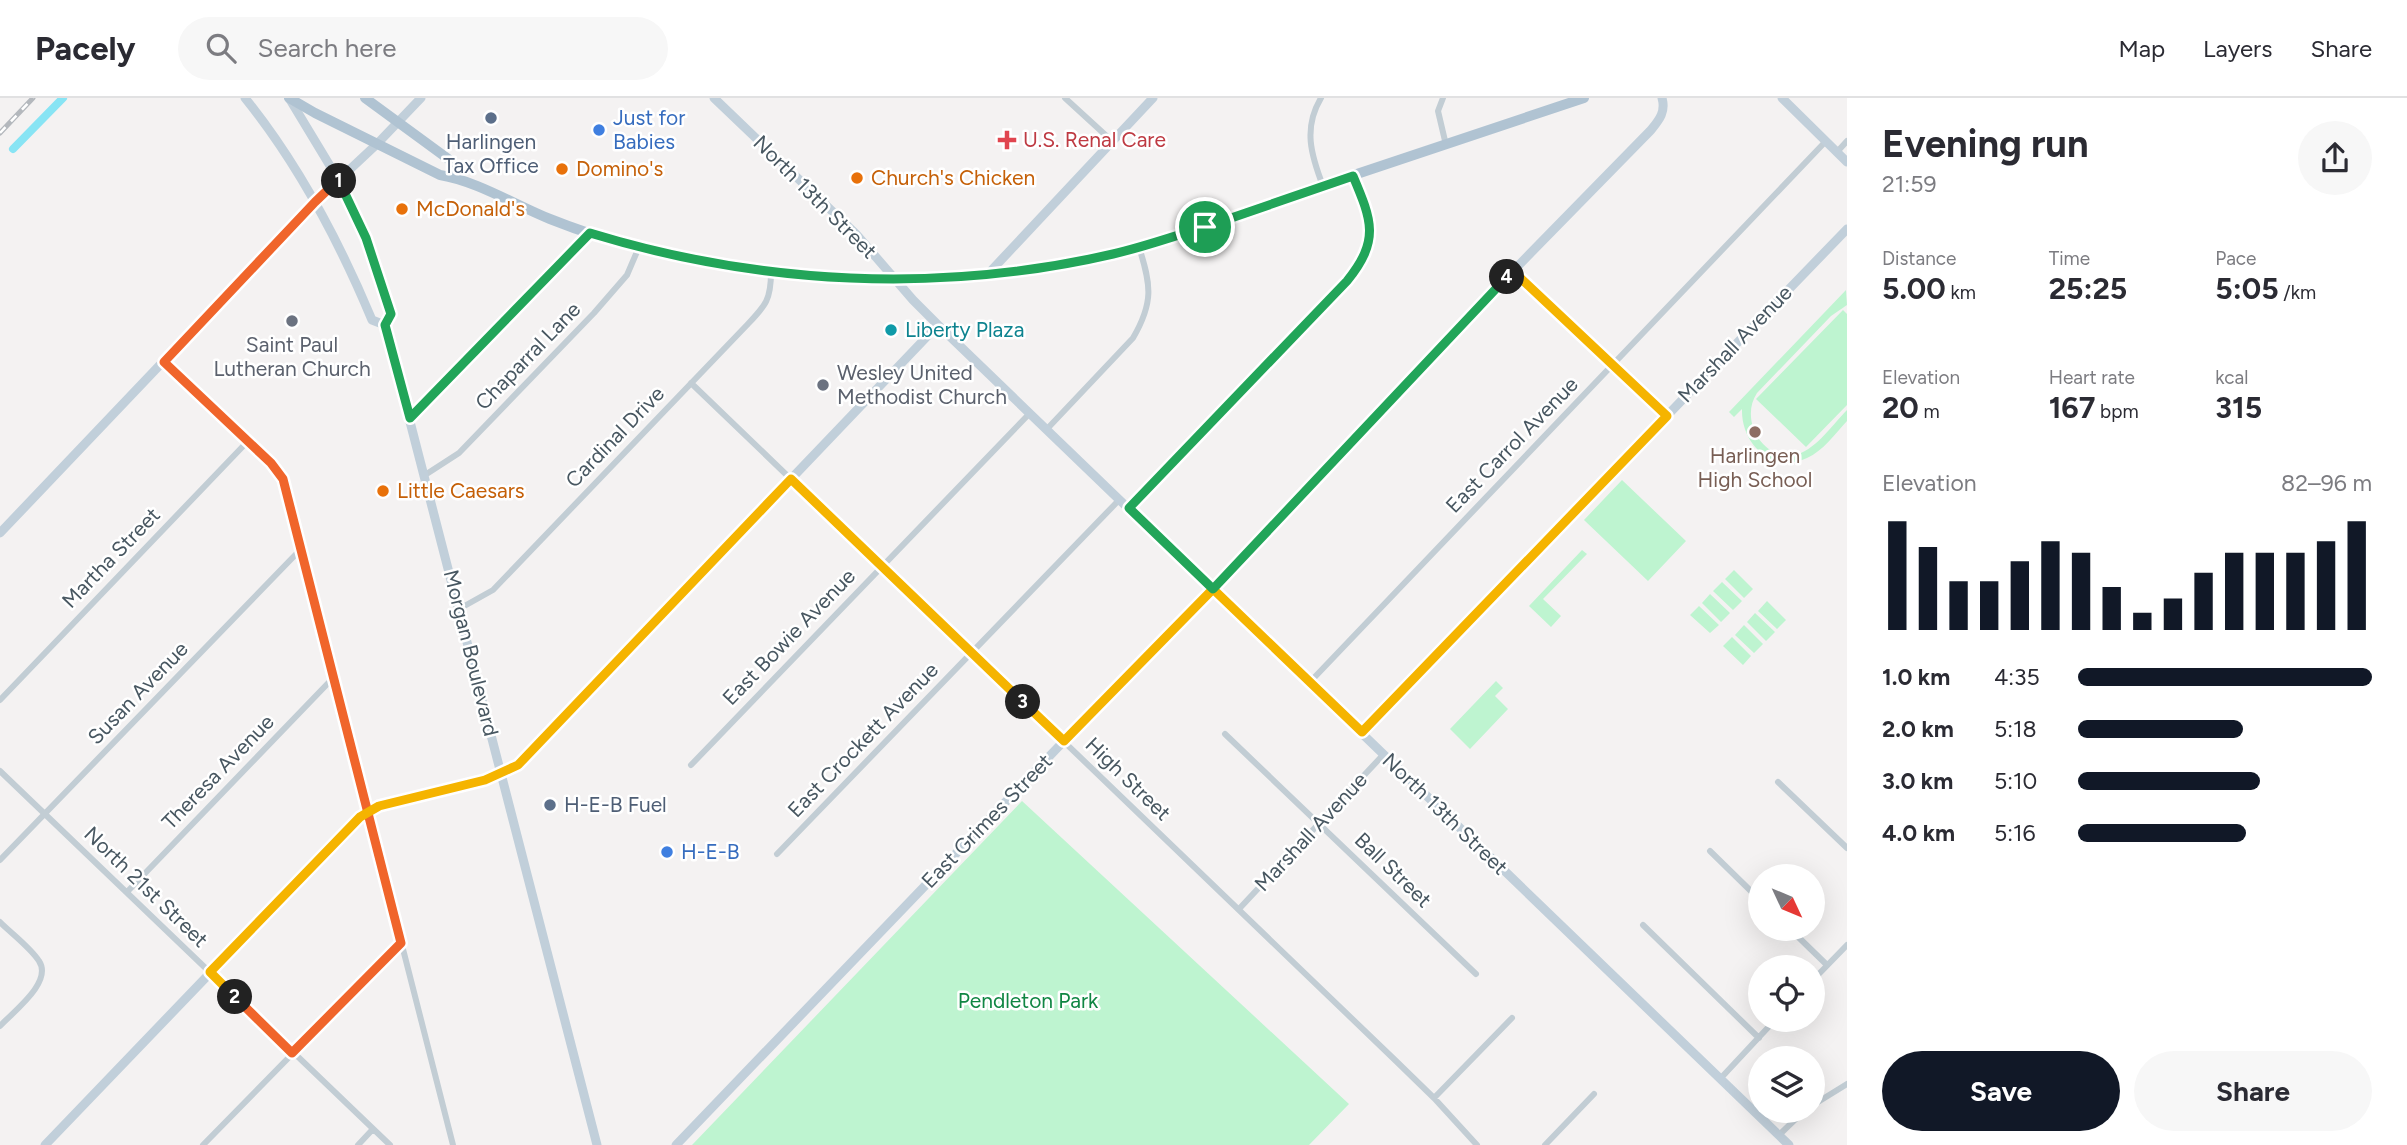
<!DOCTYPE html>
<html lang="en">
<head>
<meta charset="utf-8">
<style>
  :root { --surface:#fff; --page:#f7f7f7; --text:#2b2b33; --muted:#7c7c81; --line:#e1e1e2; --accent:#111827 }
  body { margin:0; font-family:Figtree,sans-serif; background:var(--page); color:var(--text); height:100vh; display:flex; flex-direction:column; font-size:26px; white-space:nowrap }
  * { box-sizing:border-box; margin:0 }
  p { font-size:23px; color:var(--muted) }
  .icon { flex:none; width:38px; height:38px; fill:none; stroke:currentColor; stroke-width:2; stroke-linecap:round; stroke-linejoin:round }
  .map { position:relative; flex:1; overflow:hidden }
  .panel { display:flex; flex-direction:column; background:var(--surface); width:560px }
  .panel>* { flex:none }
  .needle { width:46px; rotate:134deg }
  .tools { position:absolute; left:1748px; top:766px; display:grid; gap:14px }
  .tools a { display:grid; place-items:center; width:77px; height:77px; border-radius:50%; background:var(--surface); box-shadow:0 7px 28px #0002; font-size:35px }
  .pin { position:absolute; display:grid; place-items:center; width:60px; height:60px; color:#fff; margin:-30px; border:4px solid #fff; border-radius:50%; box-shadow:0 2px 7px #0007 }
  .km { position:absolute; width:35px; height:35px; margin:-18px; border-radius:50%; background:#222; color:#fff; font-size:19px; line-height:35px; text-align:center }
  .round { display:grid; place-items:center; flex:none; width:74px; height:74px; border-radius:37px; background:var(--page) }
  .head { display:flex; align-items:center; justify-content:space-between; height:119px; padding:0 35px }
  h1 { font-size:38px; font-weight:700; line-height:52px }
  .figures { display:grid; grid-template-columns:repeat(3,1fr); gap:10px; height:119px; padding:7px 35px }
  .figures div { display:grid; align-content:center }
  .figures b { font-size:30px; font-weight:700 }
  .figures small { font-size:19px; font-weight:400 }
  .figures p { font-size:19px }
  .chart { height:196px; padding:14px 35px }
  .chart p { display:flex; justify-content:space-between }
  .chart svg { width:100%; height:126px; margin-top:7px; stroke:var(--accent); stroke-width:6 }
  .primary-button { display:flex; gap:14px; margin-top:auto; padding:14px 35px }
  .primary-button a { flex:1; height:80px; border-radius:42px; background:var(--accent); color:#fff; font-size:28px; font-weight:700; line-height:80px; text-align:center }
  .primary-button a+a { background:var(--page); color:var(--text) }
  ul { padding:0 35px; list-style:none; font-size:23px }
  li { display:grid; grid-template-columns:112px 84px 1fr; align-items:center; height:52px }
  li i { height:18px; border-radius:9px; background:var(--accent) }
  header { display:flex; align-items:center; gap:42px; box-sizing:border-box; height:98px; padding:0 35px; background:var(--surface); border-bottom:2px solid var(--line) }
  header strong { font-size:33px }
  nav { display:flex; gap:38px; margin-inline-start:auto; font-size:24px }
  .search { width:490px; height:63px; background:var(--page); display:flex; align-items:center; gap:18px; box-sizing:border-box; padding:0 24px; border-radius:38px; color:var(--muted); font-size:26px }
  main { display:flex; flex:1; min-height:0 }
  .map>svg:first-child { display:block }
</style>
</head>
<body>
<header>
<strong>Pacely</strong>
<div class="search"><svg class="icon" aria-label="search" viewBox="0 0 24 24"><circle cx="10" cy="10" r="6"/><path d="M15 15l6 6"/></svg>Search here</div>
<nav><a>Map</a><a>Layers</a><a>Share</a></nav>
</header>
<main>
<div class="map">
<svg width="1847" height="1047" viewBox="0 0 1847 1047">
  <rect width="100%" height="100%" fill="#f4f2f2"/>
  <path fill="#bef4d0" d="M1846,192L1847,207L1831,218L1757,295C1739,322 1763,365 1798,356C1817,350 1833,326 1847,312V323C1835,336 1823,353 1807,360C1772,376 1741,346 1742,311L1734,319L1729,314Z
    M1843,212L1847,216V307L1806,349L1756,301Z
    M1622,382L1686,443L1648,483L1584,422Z
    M1582,452L1587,456L1543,501L1561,518L1551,529L1529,508Z
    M1734,472L1753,491L1744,500L1725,481Z
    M1722,484L1742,503L1733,512L1713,493Z
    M1710,496L1730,515L1721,524L1702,505Z
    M1767,503L1786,522L1777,531L1758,513Z
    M1699,508L1719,527L1710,535L1690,517Z
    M1755,515L1775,534L1766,543L1747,524Z
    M1744,527L1763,546L1754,555L1735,537Z
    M1732,539L1751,558L1743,567L1723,548Z
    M1496,583L1503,590L1495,598L1508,611L1470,651L1450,631Z
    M1022,703L1349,1006L1309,1047H692Z"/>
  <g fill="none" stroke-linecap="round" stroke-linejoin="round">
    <path stroke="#88e4f4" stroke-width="8" d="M13,51L63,0"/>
    <path stroke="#c2cdd4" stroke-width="6" d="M1065,0L1112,43
      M1321,0C1303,30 1311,57 1323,88
      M1443,0L1438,13L1446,47
      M1837,54L1847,43
      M1513,173L1666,318
      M164,264C204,302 250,337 283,381L453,1047
      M691,285L1396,963L1434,1000L1477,1047
      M410,320L560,164L590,136
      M1047,331L1133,240C1154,204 1151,187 1139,149
      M425,377L459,355L594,215L627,177L639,149
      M1129,410L1347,183C1380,142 1372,123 1353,78
      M459,511L493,492L746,228C765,208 771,203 771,174
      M1310,584L1826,43
      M0,602L248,343
      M1225,636L1476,876
      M691,667L1030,315
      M0,673L390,1047
      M1778,684L1847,750
      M1710,753L1760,802
      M777,756L1120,401
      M0,762L300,452
      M127,794L334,579
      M1239,811L1383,657
      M0,824C11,835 31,850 39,863C53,884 14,913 0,928
      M1643,827L1759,940
      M1790,831L1827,867
      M1813,882L1847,847
      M1720,981L1775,922
      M1434,1000L1512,920
      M1813,1007L1847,986
      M1779,1037L1804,1013
      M203,1047L401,845
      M358,1047L373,1031
      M1545,1047L1594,996"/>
    <path stroke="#c1cfda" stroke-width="9" d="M245,0C299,67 339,143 372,222L385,227
      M289,0L344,91L366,140L391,216L385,227L597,1047
      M714,0L856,136L913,202L938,227L1789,1047
      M1782,0L1847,64
      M988,176L1153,0
      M0,435L315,104L377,46L421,0
      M1362,634L1847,131
      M45,1047L360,719L379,708L485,682L518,667L938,227
      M676,1047L1064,643L1213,491L1513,173L1651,32C1659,22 1666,14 1662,0"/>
    <path stroke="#b0c3d2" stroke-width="10" d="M289,0L315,15L440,77C477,83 515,107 550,121C605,143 665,158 723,167C853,188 986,185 1114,155C1184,139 1251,113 1318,89C1407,59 1496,30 1584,0
      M365,0L451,63L458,80"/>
    <g stroke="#b4b8bd" stroke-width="5">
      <path id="rail" d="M0,35L33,0"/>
    </g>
    <use href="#rail" stroke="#fff" stroke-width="2.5" stroke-dasharray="8" stroke-linecap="butt"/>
  </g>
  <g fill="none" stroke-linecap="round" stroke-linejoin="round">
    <g stroke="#fff" stroke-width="14">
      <path id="split-1" d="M339,83L366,140L391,216L385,227L410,320L590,135C760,187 940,196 1113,156C1144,149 1174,138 1205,129"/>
    </g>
    <g stroke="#fff" stroke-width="14">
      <path id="split-2" d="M235,899L292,955L401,845L283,381L271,365L164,264L315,104L339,81V83"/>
    </g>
    <g stroke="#fff" stroke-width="14">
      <path id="split-3" d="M235,899L210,874L360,719L379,708L485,682L518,667L791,381L1023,604"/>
    </g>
    <g stroke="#fff" stroke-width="14">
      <path id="split-4" d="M1023,604L1064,643L1213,491L1362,634L1667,318L1513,173L1507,179"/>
    </g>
    <g stroke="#fff" stroke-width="14">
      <path id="split-5" d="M1205,129L1353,78C1372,123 1380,142 1347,183L1129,410L1213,491L1507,179"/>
    </g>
    <use href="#split-1" stroke="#22a559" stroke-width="9"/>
    <use href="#split-2" stroke="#f0652b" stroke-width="9"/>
    <use href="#split-3" stroke="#f5b400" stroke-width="9"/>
    <use href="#split-4" stroke="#f5b400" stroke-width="9"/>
    <use href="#split-5" stroke="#22a559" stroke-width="9"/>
  </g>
  <g fill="#5c6f8a" stroke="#fff" stroke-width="2.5">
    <circle cx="491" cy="20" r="7"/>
    <circle cx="550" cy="707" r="7"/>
  </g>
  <g fill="#3f7fe0" stroke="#fff" stroke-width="2.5">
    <circle cx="599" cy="32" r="7"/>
    <circle cx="667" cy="754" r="7"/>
  </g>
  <path fill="#e0444e" stroke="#fff" stroke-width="2.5" d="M1003.5 31.5h7v7h7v7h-7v7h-7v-7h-7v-7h7z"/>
  <g fill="#e8710a" stroke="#fff" stroke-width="2.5">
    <circle cx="562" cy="71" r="7"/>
    <circle cx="857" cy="80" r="7"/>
    <circle cx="402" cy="111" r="7"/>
    <circle cx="383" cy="393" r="7"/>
  </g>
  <g fill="#6b7280" stroke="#fff" stroke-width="2.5">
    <circle cx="292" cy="223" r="7"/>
    <circle cx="823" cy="287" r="7"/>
  </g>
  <circle fill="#0f9aa8" stroke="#fff" stroke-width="2.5" cx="891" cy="232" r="7"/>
  <circle fill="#8d6e63" stroke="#fff" stroke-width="2.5" cx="1755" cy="334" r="7"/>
  <g text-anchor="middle" stroke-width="5" stroke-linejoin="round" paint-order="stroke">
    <g font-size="21" fill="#366cbe" stroke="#fff" text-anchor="start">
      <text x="613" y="27">Just for<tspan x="613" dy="24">Babies</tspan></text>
      <text x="681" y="761">H-E-B</text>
    </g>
    <g font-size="21" fill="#be3a42" stroke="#fff" text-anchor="start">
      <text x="1023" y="49">U.S. Renal Care</text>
    </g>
    <g font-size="21" fill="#4e5e75" stroke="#fff">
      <text x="491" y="51">Harlingen<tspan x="491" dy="24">Tax Office</tspan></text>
      <text x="564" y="714" text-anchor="start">H-E-B Fuel</text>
    </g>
    <g font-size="21" fill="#c56008" stroke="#fff" text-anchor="start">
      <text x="576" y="78">Domino's</text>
      <text x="871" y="87">Church's Chicken</text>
      <text x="416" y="118">McDonald's</text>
      <text x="397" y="400">Little Caesars</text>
    </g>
    <g font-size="21" fill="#485761" stroke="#fff">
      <text transform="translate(815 99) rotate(45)" y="7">North 13th Street</text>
      <text transform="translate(1735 246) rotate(-46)" y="7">Marshall Avenue</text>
      <text transform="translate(528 258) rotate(-46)" y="7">Chaparral Lane</text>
      <text transform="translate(615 339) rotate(-46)" y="7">Cardinal Drive</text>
      <text transform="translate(1512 347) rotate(-46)" y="7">East Carrol Avenue</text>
      <text transform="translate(111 460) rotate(-46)" y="7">Martha Street</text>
      <text transform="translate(789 539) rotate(-46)" y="7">East Bowie Avenue</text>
      <text transform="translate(471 555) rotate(76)" y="7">Morgan Boulevard</text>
      <text transform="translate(138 595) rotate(-46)" y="7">Susan Avenue</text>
      <text transform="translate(863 642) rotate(-46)" y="7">East Crockett Avenue</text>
      <text transform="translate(218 674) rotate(-46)" y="7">Theresa Avenue</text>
      <text transform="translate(1128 681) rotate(44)" y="7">High Street</text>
      <text transform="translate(1445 716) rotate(44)" y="7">North 13th Street</text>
      <text transform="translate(987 723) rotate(-46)" y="7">East Grimes Street</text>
      <text transform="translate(1311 734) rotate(-47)" y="7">Marshall Avenue</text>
      <text transform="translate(1393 772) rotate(44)" y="7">Ball Street</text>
      <text transform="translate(146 789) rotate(44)" y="7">North 21st Street</text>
    </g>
    <g font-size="21" fill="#0d838f" stroke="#fff" text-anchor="start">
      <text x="905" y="239">Liberty Plaza</text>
    </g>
    <g font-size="21" fill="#5b616d" stroke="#fff">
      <text x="292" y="254">Saint Paul<tspan x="292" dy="24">Lutheran Church</tspan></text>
      <text x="837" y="282" text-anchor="start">Wesley United<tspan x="837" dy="24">Methodist Church</tspan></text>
    </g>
    <g font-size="21" fill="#785e54" stroke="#fff">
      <text x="1755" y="365">Harlingen<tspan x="1755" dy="24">High School</tspan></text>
    </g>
    <g font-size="21" fill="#108643" stroke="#fff">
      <text x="1028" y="910">Pendleton Park</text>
    </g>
  </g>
</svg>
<div class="tools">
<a><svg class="needle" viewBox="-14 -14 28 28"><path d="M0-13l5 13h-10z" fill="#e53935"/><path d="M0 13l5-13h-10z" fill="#7c7c81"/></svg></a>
<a><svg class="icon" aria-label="locate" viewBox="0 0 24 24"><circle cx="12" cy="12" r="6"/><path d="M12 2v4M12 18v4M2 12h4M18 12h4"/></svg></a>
<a><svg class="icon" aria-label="layers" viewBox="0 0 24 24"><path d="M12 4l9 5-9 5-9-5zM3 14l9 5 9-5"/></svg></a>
</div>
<div class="pin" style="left:1205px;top:129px;background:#1e9e55"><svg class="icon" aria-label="arrive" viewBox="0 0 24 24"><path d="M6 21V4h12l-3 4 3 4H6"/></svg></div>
<b class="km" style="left:339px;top:83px">1</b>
<b class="km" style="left:235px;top:899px">2</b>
<b class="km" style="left:1023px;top:604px">3</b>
<b class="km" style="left:1507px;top:179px">4</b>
</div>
<section class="panel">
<div class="head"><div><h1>Evening run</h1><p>21:59</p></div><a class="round"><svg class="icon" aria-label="share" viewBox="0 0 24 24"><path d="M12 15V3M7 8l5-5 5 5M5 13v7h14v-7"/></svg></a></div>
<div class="figures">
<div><p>Distance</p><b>5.00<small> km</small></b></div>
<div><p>Time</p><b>25:25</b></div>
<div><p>Pace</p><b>5:05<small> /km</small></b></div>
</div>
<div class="figures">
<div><p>Elevation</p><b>20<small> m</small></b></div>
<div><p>Heart rate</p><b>167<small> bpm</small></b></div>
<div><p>kcal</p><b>315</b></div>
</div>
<div class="chart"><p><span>Elevation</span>82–96 m</p>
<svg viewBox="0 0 160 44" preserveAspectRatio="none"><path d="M5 44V6M15 44V15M25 44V27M35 44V27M45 44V20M55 44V13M65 44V17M75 44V29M85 44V38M95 44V33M105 44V24M115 44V17M125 44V17M135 44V17M145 44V13M155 44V6"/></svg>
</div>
<ul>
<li><b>1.0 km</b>4:35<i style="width:100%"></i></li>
<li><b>2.0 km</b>5:18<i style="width:56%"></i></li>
<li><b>3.0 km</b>5:10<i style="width:62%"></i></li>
<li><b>4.0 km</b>5:16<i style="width:57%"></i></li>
</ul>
<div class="primary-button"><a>Save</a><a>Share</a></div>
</section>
</main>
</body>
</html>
